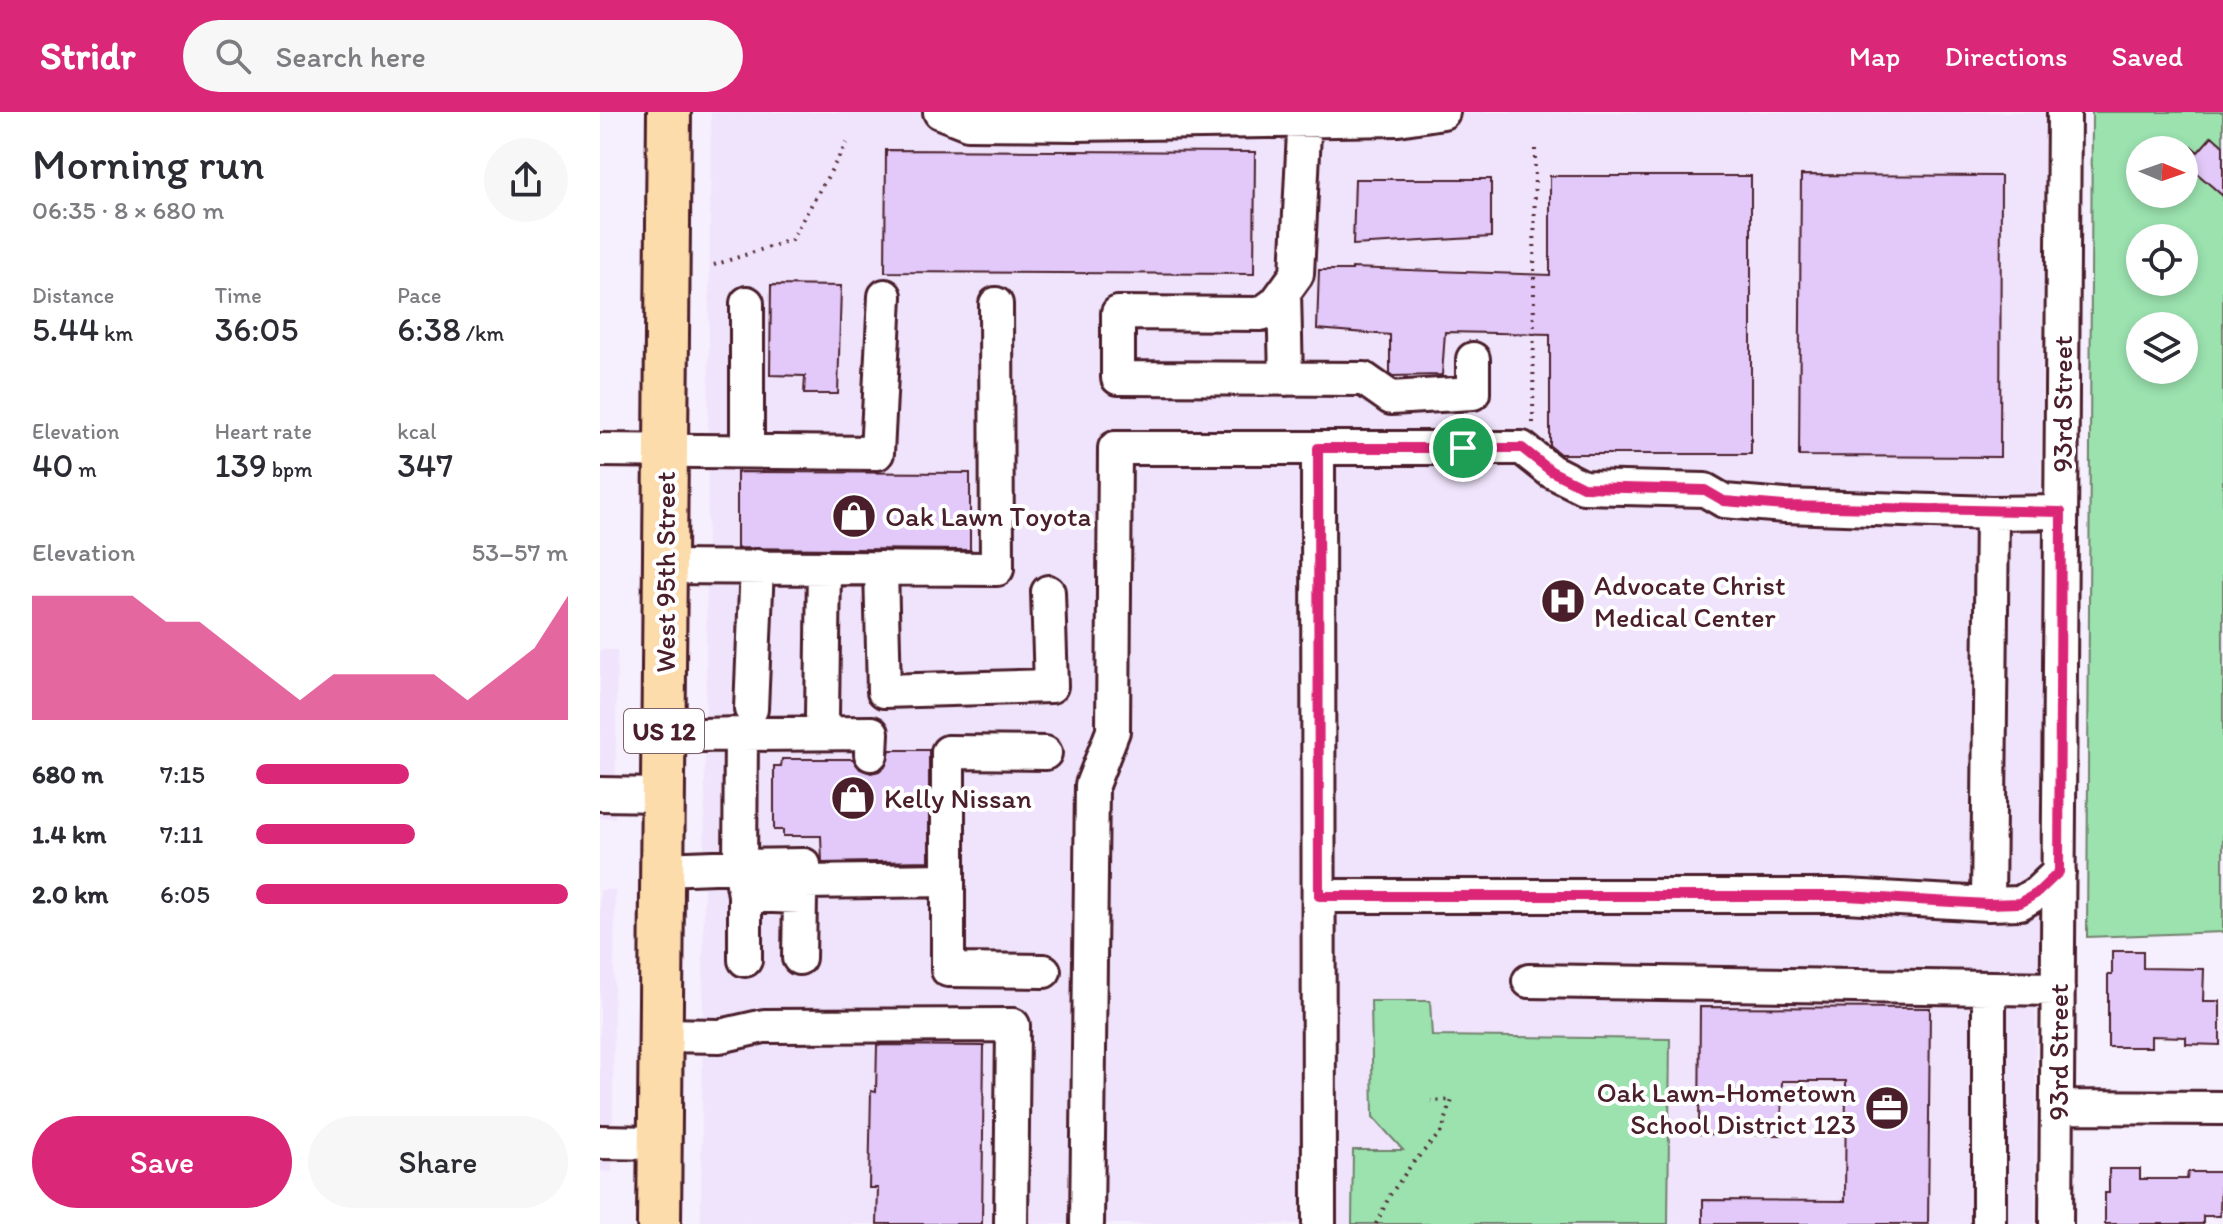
<!DOCTYPE html>
<html lang="en">
<head>
<meta charset="utf-8">
<style>
  :root { --surface:#fff; --page:#f7f7f7; --text:#2b2b33; --muted:#7c7c81; --accent:#db2777 }
  body { margin:0; font-family:Itim,sans-serif; background:var(--page); color:var(--text); height:100vh; display:flex; flex-direction:column; font-size:30px; white-space:nowrap }
  * { box-sizing:border-box; margin:0 }
  p { font-size:26px; color:var(--muted) }
  .icon { flex:none; width:44px; height:44px; fill:none; stroke:currentColor; stroke-width:2; stroke-linecap:round; stroke-linejoin:round }
  .map { position:relative; flex:1; overflow:hidden }
  .drawer { display:flex; flex-direction:column; background:var(--surface); width:600px }
  .drawer>* { flex:none }
  .needle { width:52px; rotate:92deg }
  .controls { position:absolute; left:1526px; top:24px; display:grid; gap:16px }
  .controls a { display:grid; place-items:center; width:72px; height:72px; border-radius:50%; background:var(--surface); box-shadow:0 4px 12px #0003; font-size:40px }
  .pin { position:absolute; display:grid; place-items:center; width:68px; height:68px; color:#fff; margin:-34px; border:4px solid #fff; border-radius:50%; box-shadow:0 2px 8px #0007 }
  .round { display:grid; place-items:center; flex:none; width:84px; height:84px; border-radius:42px; background:var(--page) }
  .overview { display:flex; align-items:center; justify-content:space-between; height:136px; padding:0 32px }
  h1 { font-size:44px; font-weight:600; line-height:60px }
  .figures { display:grid; grid-template-columns:repeat(3,1fr); gap:12px; height:136px; padding:8px 32px }
  .figures div { display:grid; align-content:center }
  .figures b { font-size:34px; font-weight:600 }
  .figures small { font-size:22px; font-weight:400 }
  .figures p { font-size:22px }
  .chart { height:224px; padding:16px 32px }
  .chart p { display:flex; justify-content:space-between }
  .chart svg { width:100%; height:144px; margin-top:8px; fill:var(--accent); opacity:.7 }
  .primary-button { display:flex; gap:16px; margin-top:auto; padding:16px 32px }
  .primary-button a { flex:1; height:92px; border-radius:48px; background:var(--accent); color:#fff; font-size:32px; font-weight:600; line-height:92px; text-align:center }
  .primary-button a+a { background:var(--page); color:var(--text) }
  ul { padding:0 32px; list-style:none; font-size:26px }
  li { display:grid; grid-template-columns:128px 96px 1fr; align-items:center; height:60px }
  li i { height:20px; border-radius:10px; background:var(--accent) }
  header { display:flex; align-items:center; gap:48px; box-sizing:border-box; height:112px; padding:0 40px; background:var(--accent); color:#fff }
  header strong { font-size:38px }
  nav { display:flex; gap:44px; margin-inline-start:auto; font-size:28px }
  .search { width:560px; height:72px; background:var(--page); display:flex; align-items:center; gap:20px; box-sizing:border-box; padding:0 28px; border-radius:44px; color:var(--muted); font-size:30px }
  main { display:flex; flex:1; min-height:0 }
  .map>svg:first-child { display:block }
</style>
</head>
<body>
<header>
<strong>Stridr</strong>
<div class="search"><svg class="icon" aria-label="search" viewBox="0 0 24 24"><circle cx="10" cy="10" r="6"/><path d="M15 15l6 6"/></svg>Search here</div>
<nav><a>Map</a><a>Directions</a><a>Saved</a></nav>
</header>
<main>
<section class="drawer">
<div class="overview"><div><h1>Morning run</h1><p>06:35 · 8 × 680 m</p></div><a class="round"><svg class="icon" aria-label="share" viewBox="0 0 24 24"><path d="M12 15V3M7 8l5-5 5 5M5 13v7h14v-7"/></svg></a></div>
<div class="figures">
<div><p>Distance</p><b>5.44<small> km</small></b></div>
<div><p>Time</p><b>36:05</b></div>
<div><p>Pace</p><b>6:38<small> /km</small></b></div>
</div>
<div class="figures">
<div><p>Elevation</p><b>40<small> m</small></b></div>
<div><p>Heart rate</p><b>139<small> bpm</small></b></div>
<div><p>kcal</p><b>347</b></div>
</div>
<div class="chart"><p><span>Elevation</span>53–57 m</p>
<svg viewBox="0 0 160 44" preserveAspectRatio="none"><path d="M0 44V6L10 6L20 6L30 6L40 14L50 14L60 22L70 30L80 38L90 30L100 30L110 30L120 30L130 38L140 30L150 22L160 6V44z"/></svg>
</div>
<ul>
<li><b>680 m</b>7:15<i style="width:49%"></i></li>
<li><b>1.4 km</b>7:11<i style="width:51%"></i></li>
<li><b>2.0 km</b>6:05<i style="width:100%"></i></li>
</ul>
<div class="primary-button"><a>Save</a><a>Share</a></div>
</section>
<div class="map">
<svg width="1623" height="1112" viewBox="0 0 1623 1112">
  <rect width="100%" height="100%" fill="#f6effd"/>
  <filter id="ink" filterUnits="userSpaceOnUse"><feTurbulence type="fractalNoise" baseFrequency=".0125" numOctaves="2"/><feDisplacementMap in="SourceGraphic" scale="16" xChannelSelector="R" yChannelSelector="G"/><feConvolveMatrix kernelMatrix="1 2 1 2 8 2 1 2 1" color-interpolation-filters="sRGB"/></filter>
  <g filter="url(#ink)">
    <path fill="#f0e4fc" d="M111,0H1445L1441,355L1448,851L1436,864L1435,1112H101Z
      M0,538H17L15,706H0Z
      M0,778H15L12,1060L0,1059Z"/>
    <path fill="#9be2af" stroke="#72806d" stroke-width="2" fill-rule="evenodd" d="M1492,0H1623V820L1487,825ZM1540,38H1584V82H1540ZM1540,126H1584V170H1540ZM1540,214H1584V258H1540Z
      M771,889H830L832,924L1070,927L1068,1112H752L753,1038H803L773,1005Z"/>
    <path fill="#e2c9f9" stroke="#4a1f2b" stroke-width="2" d="M1612,24L1623,34V84L1584,50V44L1592,35L1598,40Z
      M286,38L655,40L654,162L285,160Z
      M1201,63L1401,64L1400,345L1199,344Z
      M950,64H1151V342H960L950,334V222L845,220L842,263L793,264L790,262V223L717,217L719,158H752V156L950,163Z
      M755,67H891V125L753,133Z
      M171,173L241,174L238,282H204L205,264L170,263Z
      M137,360L370,361V438L137,436Z
      M290,638H329V749L222,751L221,724H183V718H174V654H181L182,647H253L260,657L271,661L279,659L286,653Z
      M1512,839H1543V856L1604,857L1603,889H1620V933L1586,932V925L1551,924V935H1508V863H1512Z
      M1100,895L1330,896L1328,1112H1103V1088L1245,1089L1246,969H1182L1181,1023L1099,1022Z
      M277,933L384,934L382,1112H277L278,1076H269L271,979L276,980Z
      M1509,1057H1540V1067H1587L1588,1060H1621L1620,1104H1603V1112H1505V1081H1509Z"/>
    <g fill="none" stroke-linecap="round" stroke-linejoin="round">
      <g stroke="#4a1f2b" stroke-width="38">
        <path id="minor" d="M340,0L368,11L477,12L798,7L843,0
          M705,0L697,162L676,191L661,202L518,201V266L764,267L791,286L873,281V247
          M684,180L686,267
          M147,191V338
          M0,338L277,341L285,184
          M1392,401L1461,400
          M65,455L397,457L396,192
          M281,456L284,579L451,574L448,480
          M151,597L157,454
          M222,603L224,455
          M141,622L272,621L271,642
          M0,682L63,683
          M62,757L140,754L141,622L64,624
          M348,768V858L444,859
          M145,783L140,754L204,753V770L348,768V640L445,641
          M719,784H1246L1388,792L1420,791L1437,781L1459,760
          M199,846L200,785
          M145,848V783L200,785L204,770
          M929,869L1458,877
          M1389,876V1112
          M61,923L120,924L164,914L413,913L411,1112
          M1457,995L1623,996
          M0,1030L60,1031
          M487,1112L492,673L513,619L515,336H718
          M719,1112L718,336H922L951,359L983,375L1105,378L1124,389L1185,394L1392,401L1388,792
          M1456,1112L1464,0"/>
      </g>
      <g stroke="#4a1f2b" stroke-width="48">
        <path id="major" d="M59,1112L69,0"/>
      </g>
      <path stroke="#4a1f2b" stroke-width="4" stroke-dasharray="2 6" stroke-linecap="butt" d="M114,153L191,128L247,31
        M933,311L935,34
        M776,1112L790,1083L812,1052L842,1019L852,988L831,989"/>
      <use href="#minor" stroke="#fff" stroke-width="32"/>
      <use href="#major" stroke="#fcdcab" stroke-width="42"/>
    </g>
  </g>
  <g fill="none" stroke-linecap="round" stroke-linejoin="round" filter="url(#ink)">
    <g stroke="#fff" stroke-width="16">
      <path id="route" d="M718,336H922L951,359L983,375L1105,378L1124,389L1185,394L1461,400L1459,760L1437,781L1420,791L1388,792L1246,784H719Z"/>
    </g>
    <use href="#route" stroke="#db2777" stroke-width="10"/>
  </g>
  <defs>
    <g id="shop-disc" transform="scale(2.3)"><circle r="9.5" fill="#4a1f2b" stroke="#fff"/><path d="M-5-2.5h2.3a2.7 3.5 0 0 1 5.4 0H5L5.5 6h-11ZM-1.5-2.5h3a1.5 2.3 0 0 0-3 0Z" fill="#fff"/></g>
    <g id="hospital-disc" transform="scale(2.3)"><circle r="9.5" fill="#4a1f2b" stroke="#fff"/><path d="M-5-5h3v3.5h4V-5h3V5h-3V1.5h-4V5h-3Z" fill="#fff"/></g>
    <g id="office-disc" transform="scale(2.3)"><circle r="9.5" fill="#4a1f2b" stroke="#fff"/><path d="M-6-3h4V-5.5h4V-3h4V5H-6ZM-1-4.5V-3h2v-1.5ZM-6 0V1H6V0Z" fill="#fff"/></g>
  </defs>
  <g fill-rule="evenodd">
    <use href="#shop-disc" x="254" y="404"/>
    <use href="#hospital-disc" x="963" y="489"/>
    <use href="#shop-disc" x="253" y="686"/>
    <use href="#office-disc" x="1287" y="996"/>
  </g>
  <g text-anchor="middle" stroke-width="8" stroke-linejoin="round" paint-order="stroke">
    <rect fill="#fff" stroke="#80626b" stroke-width="2" x="24" y="597" width="80" height="44" rx="6"/>
    <g font-size="26" font-weight="bold" fill="#4a1f2b">
      <text x="64" y="628">US 12</text>
    </g>
    <g font-size="28" fill="#4a1f2b" stroke="#fff">
      <text transform="translate(1462 292) rotate(-90)" y="10">93rd Street</text>
      <text transform="translate(65 460) rotate(-90)" y="10">West 95th Street</text>
      <text transform="translate(1458 940) rotate(-90)" y="10">93rd Street</text>
    </g>
    <g font-size="28" fill="#4a1f2b" stroke="#fff" text-anchor="start">
      <text x="285" y="414">Oak Lawn Toyota</text>
      <text x="994" y="483">Advocate Christ<tspan x="994" dy="32">Medical Center</tspan></text>
      <text x="284" y="696">Kelly Nissan</text>
      <text x="1256" y="990" text-anchor="end">Oak Lawn-Hometown<tspan x="1256" dy="32">School District 123</tspan></text>
    </g>
  </g>
</svg>
<div class="controls">
<a><svg class="needle" viewBox="-14 -14 28 28"><path d="M0-13l5 13h-10z" fill="#e53935"/><path d="M0 13l5-13h-10z" fill="#7c7c81"/></svg></a>
<a><svg class="icon" aria-label="locate" viewBox="0 0 24 24"><circle cx="12" cy="12" r="6"/><path d="M12 2v4M12 18v4M2 12h4M18 12h4"/></svg></a>
<a><svg class="icon" aria-label="layers" viewBox="0 0 24 24"><path d="M12 4l9 5-9 5-9-5zM3 14l9 5 9-5"/></svg></a>
</div>
<div class="pin" style="left:863px;top:336px;background:#1e9e55"><svg class="icon" aria-label="arrive" viewBox="0 0 24 24"><path d="M6 21V4h12l-3 4 3 4H6"/></svg></div>
</div>
</main>
</body>
</html>
